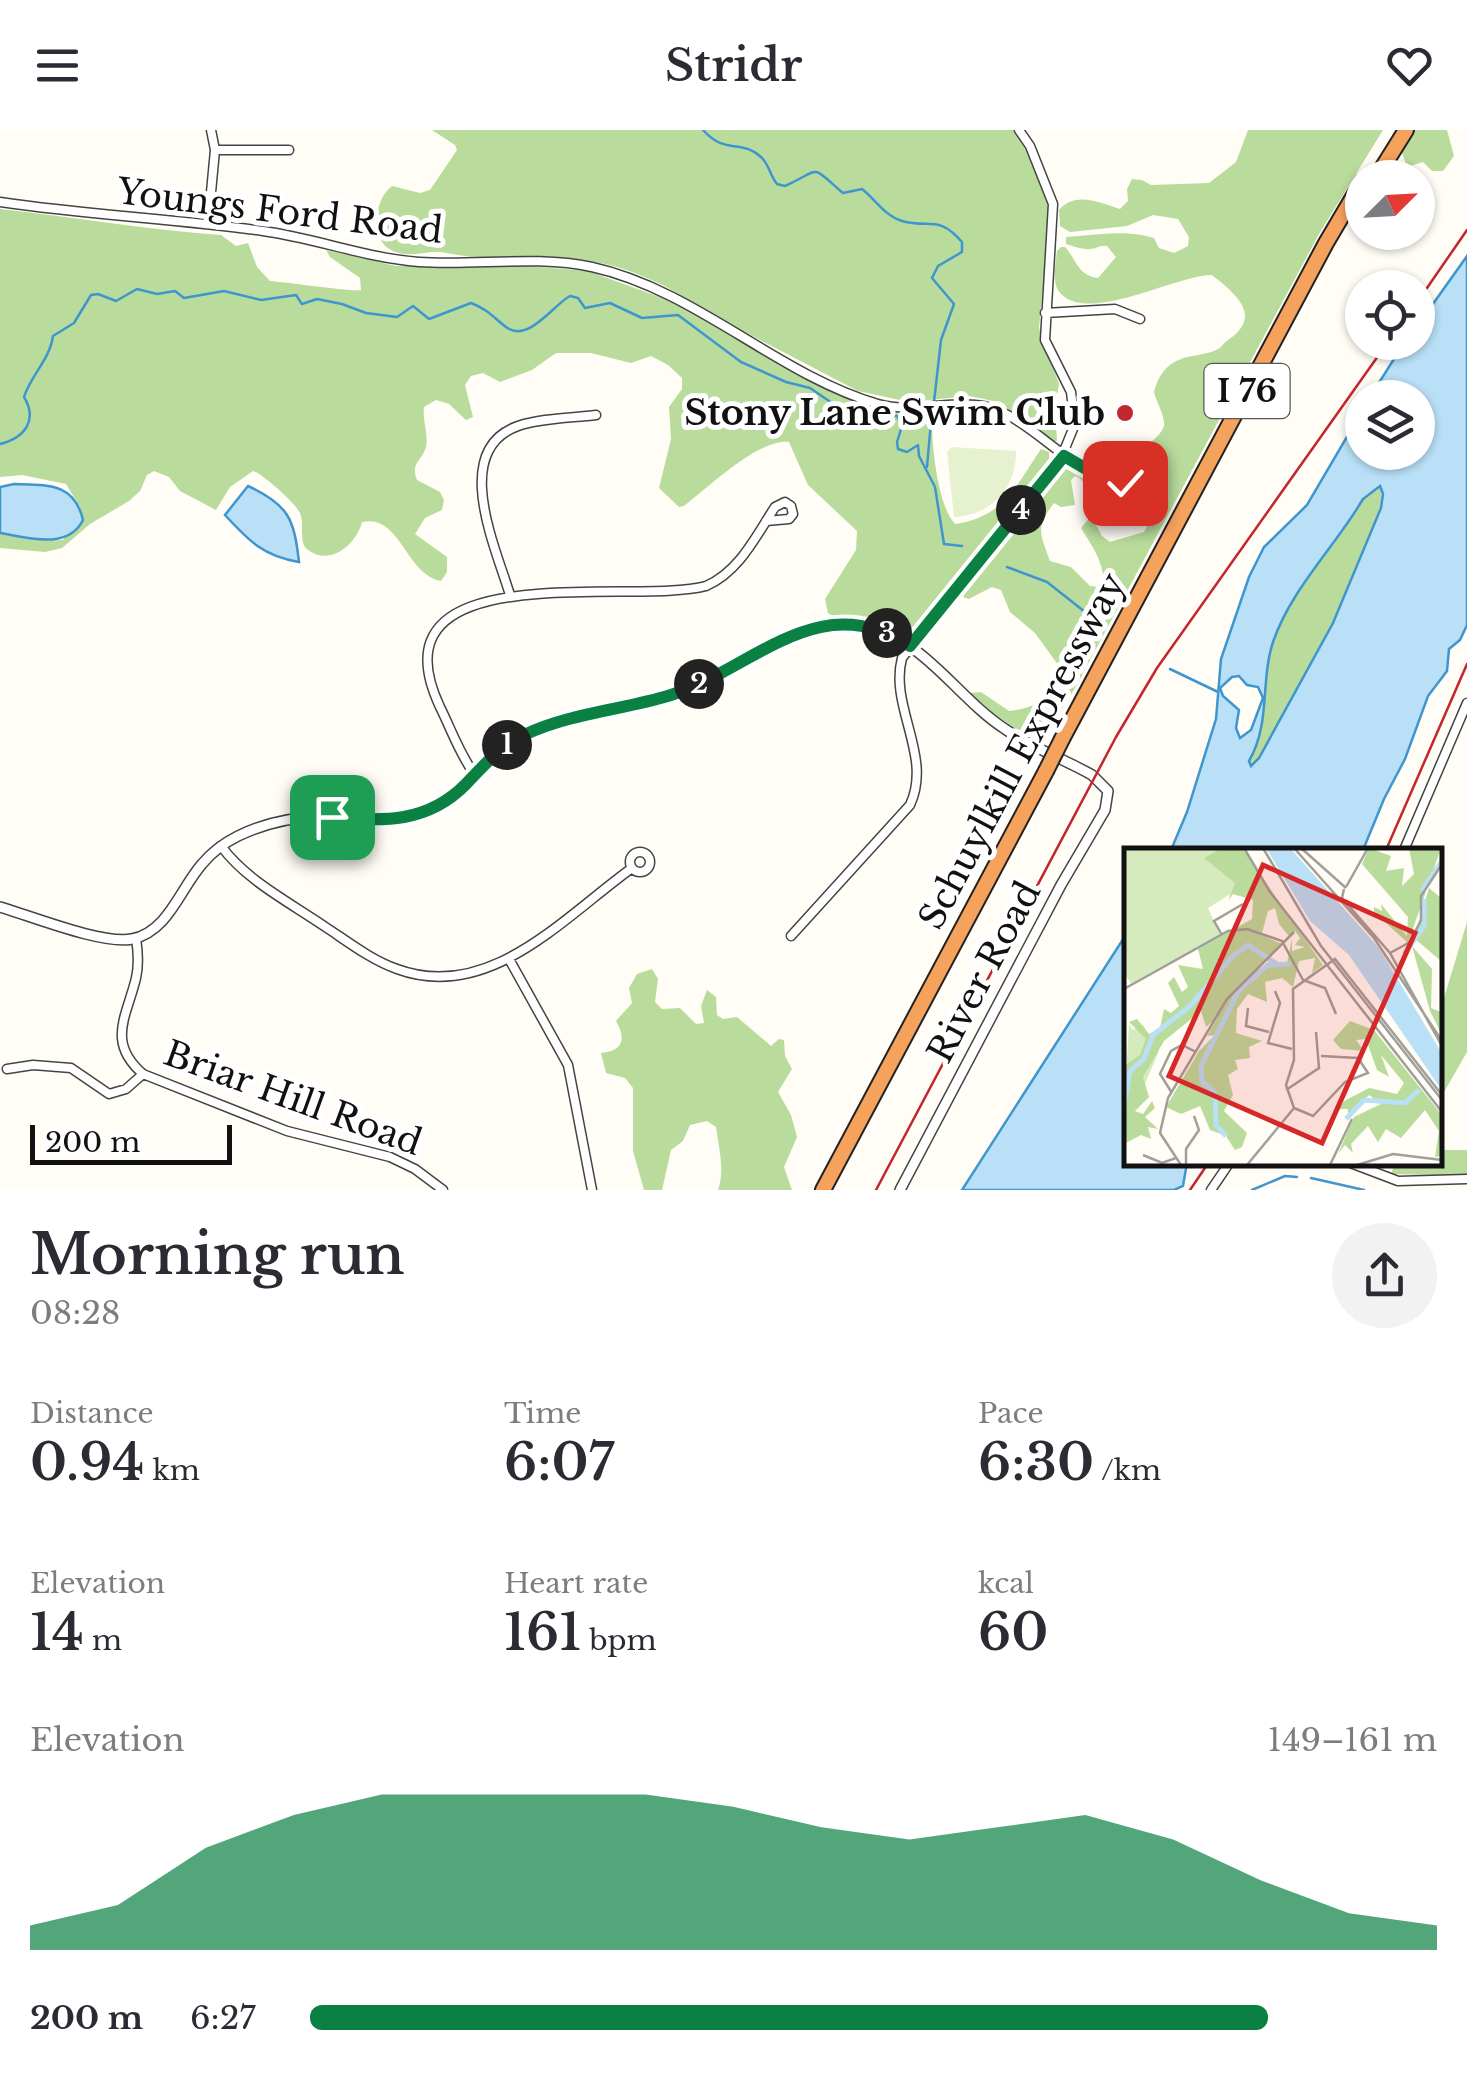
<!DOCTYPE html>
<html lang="en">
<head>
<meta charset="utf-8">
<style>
  :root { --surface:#fff; --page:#f2f2f3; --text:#2b2b33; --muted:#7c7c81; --accent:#0b8043 }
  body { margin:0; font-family:"Libre Baskerville",serif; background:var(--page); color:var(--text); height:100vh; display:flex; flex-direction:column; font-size:38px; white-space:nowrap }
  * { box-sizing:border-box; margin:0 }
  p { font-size:32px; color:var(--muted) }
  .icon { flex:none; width:55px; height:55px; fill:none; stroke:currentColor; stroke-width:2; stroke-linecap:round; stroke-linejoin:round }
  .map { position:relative; height:1060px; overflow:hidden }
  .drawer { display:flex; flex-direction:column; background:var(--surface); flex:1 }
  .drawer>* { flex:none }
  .needle { width:65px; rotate:66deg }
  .fabs { position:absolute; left:1345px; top:30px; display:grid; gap:20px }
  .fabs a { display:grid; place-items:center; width:90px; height:90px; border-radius:50%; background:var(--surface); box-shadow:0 2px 8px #0004; font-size:50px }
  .scale { position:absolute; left:30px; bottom:25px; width:202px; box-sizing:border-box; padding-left:10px; border:5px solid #111; border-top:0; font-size:28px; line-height:35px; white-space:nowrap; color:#111; -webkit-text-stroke:8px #fff; paint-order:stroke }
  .pin { position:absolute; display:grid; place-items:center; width:85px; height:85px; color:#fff; margin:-42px; border-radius:20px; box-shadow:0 5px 15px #0006 }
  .km { position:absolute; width:50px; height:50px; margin:-25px; border-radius:50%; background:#222; color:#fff; font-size:28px; line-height:50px; text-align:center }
  .round { display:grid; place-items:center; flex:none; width:105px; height:105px; border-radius:52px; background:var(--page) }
  .overview { display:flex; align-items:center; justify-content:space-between; height:170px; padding:0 30px }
  h1 { font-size:55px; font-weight:600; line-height:75px }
  .stats { display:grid; grid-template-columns:repeat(3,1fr); gap:15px; height:170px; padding:10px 30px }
  .stats div { display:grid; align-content:center }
  .stats b { font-size:50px; font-weight:600 }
  .stats small { font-size:28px; font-weight:400 }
  .stats p { font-size:28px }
  .chart { height:280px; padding:20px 30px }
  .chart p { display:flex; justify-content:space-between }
  .chart svg { width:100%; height:180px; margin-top:10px; fill:var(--accent); opacity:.7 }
  ul { padding:0 30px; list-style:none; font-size:32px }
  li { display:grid; grid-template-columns:160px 120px 1fr; align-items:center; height:75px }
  li i { height:25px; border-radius:12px; background:var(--accent) }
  header { display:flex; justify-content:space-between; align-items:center; height:130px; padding:0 30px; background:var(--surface); font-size:45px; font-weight:600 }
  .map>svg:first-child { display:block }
</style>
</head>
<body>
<header><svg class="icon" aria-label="menu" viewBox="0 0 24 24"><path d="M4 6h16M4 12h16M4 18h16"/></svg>Stridr<svg class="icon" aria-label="heart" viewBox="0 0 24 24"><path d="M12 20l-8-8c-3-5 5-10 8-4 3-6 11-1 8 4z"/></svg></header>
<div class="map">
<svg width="1467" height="1060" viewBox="0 0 1467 1060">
  <rect width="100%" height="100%" fill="#fffdf5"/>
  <path fill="#b9dc9c" d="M432,0H1016L1038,44L1050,83L1039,198L1059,254L1055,277L1057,311L1052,312L1025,290L997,272L984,269L969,266L909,272L858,261L699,178C666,152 619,134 578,129C545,124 511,128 477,127C464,127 451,123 439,122C423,121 409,128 393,121C369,111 374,69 392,56L420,63L430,60L457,20L455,15Z
    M1248,0H1383L1319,104L1075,558L1047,603L1038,609L1030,608L974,571L969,563L981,562L1009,581C1035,578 1058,568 1061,539L1035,503L1010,482L1001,460L992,457L969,469L963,467L960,458L1059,339L1068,334L1120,356C1119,368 1116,381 1102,384C1087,375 1092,352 1075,346L1071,350L1075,375L1061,377L1054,373C1035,398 1040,403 1050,431L1071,437L1090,456L1099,457L1104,451C1102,429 1092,416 1081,398L1091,386L1102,406L1110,412L1144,402L1167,357V346L1158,338L1128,347L1121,341L1122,335C1131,327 1163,307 1164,295C1165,286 1156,271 1154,262C1157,251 1161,242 1170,235C1184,224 1201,227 1216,220C1224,216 1221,215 1228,210C1263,186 1237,165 1212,145C1177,144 1083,198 1058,160C1052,151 1056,131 1057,121L1061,117H1065C1077,130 1077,145 1098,148L1116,127L1107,116C1099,115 1097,119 1090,119C1083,120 1073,116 1066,114V107C1095,105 1125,99 1154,108L1159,118L1174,123L1188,116L1189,107L1178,89L1153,85L1127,96L1070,102L1060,96L1059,80C1075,61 1099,72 1120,79L1128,71L1127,59L1132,49L1142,50L1151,55L1209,53L1236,32Z
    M1415,0H1447L1454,26L1443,41H1432L1423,32L1407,37L1402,23Z
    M0,79C74,87 149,100 221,105L236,116L248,113L257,137L270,151C285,152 353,162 361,160L360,148L330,127L326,120L396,136H529L588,141L676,173L764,225L848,268L898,282L932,285C931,310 937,375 955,394C1004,387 1016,356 1041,319L1049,322V333C1023,366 934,490 903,503L869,492L834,487L828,483L825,469L856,420L857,401L808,355L789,312C758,309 709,357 684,376L679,377L659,358L671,309L669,277L682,259V248L668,235L651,226L631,233L591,223H556L532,240L500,252L483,243L471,246L465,255L473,287L466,290L449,274L436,270L424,277C422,290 430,309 425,320C419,333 411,334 417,350L440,362L444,370L442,380L425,388L415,404L447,427V442L441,451C405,444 401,384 362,392C357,413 331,437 308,420C298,413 305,394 300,383C295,373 263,344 253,341L230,357L216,380L180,361L169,347L154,341L147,345L140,361L129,371L90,394L62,418L45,422L0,418V403L63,410L80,377L66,354L22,345L0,347Z
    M1380,356C1395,393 1282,584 1259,628L1251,636L1249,631C1271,593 1261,552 1273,512C1291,459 1335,417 1363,369Z
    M1467,792V922L1440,969V881Z
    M652,839L658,849L655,872L662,879L680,878L696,894L704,893L701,876L707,860L716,867L717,885L723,889L737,887L771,916L779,909L784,910L785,926L792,939L778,962L791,985L797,1007L784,1037L792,1060H718C725,1040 719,1019 716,997L707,991L690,995L683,1011L671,1020L662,1060H644L633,1021V958L625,948L606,943L601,923C624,921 626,908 616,891L632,873L629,858L637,844Z
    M1440,1020H1467V1046L1391,1044L1395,1033L1440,1032Z"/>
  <path fill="#e6f2cf" d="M952,317L1016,321C1016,359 991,385 954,387L947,322Z"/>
  <path fill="#b9e0f7" stroke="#3f96cf" stroke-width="2.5" fill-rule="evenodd" d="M1467,126V495L1460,510L1449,519L1447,541L1428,566L1405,629L1384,669L1363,720H1171L1187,682L1216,589L1221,529L1249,447L1264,417L1307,375L1362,281V322H1418V268L1370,267L1404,213L1418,212V195ZM1380,356L1383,364L1381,378L1333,493L1259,628L1251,636L1249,631C1271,593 1260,552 1273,512C1291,459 1335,417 1363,369ZM1239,546L1247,555L1258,557L1263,568L1251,600L1240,608L1236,598L1239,580L1223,566L1220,558L1232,547Z
    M14,354C47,355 74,352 83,390C68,420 29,408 0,403V357Z
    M248,356C289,375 294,389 299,432C263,426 249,411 225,385Z
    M1127,803V1032L1187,1033L1183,1056L1174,1060H962Z"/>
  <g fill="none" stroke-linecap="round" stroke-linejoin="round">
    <path stroke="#3f96cf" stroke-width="2.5" d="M703,0C725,25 742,9 761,27C769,34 770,46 777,54L785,56C823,39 808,33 843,63L862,59C876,70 885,86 902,91C929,99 938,84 962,112V122L938,136L932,148L954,174L941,210L934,272
      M0,314C25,308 38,290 24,267C31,245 50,229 53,206L74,193L91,165L98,164L116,171L137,159L157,164L175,161L184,168L224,161L261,170L296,165L302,174L317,169L342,174L366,183L397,187L413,176L429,189L471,173C487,179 493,187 506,197C528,214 553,175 570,166L578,168L585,178L610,173L642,188L678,185L741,232L786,252L810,258L832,273L897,286L902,296L897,312L898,319L907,322L918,315L919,326L935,357L944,414L962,416
      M927,337L932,280
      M1007,437L1047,452L1099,493
      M1170,539L1218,562
      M1311,1048L1364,1060
      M1252,1060L1285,1046L1297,1047"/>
    <g stroke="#444" stroke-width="11">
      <path id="minor" d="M215,20H289
        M0,72C87,85 176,89 263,101C315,108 366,128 419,132C476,136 535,125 592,137C696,160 778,245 878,274C911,283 943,272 976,275C1036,279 1084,375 1158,349
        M208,94L215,20L211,0
        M1045,183L1115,179L1140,189
        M510,465C496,418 450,320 518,296C542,288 572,288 596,285
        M475,645C460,625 451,599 440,577C367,422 633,476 706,456C739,442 756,406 775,377L785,372L791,376L793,384L789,389L766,391
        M221,716C247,751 289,772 324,796C347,811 371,830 397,839C489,873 564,787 632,738
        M1404,720L1467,573
        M630 732a10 10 0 1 1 20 0a10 10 0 1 1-20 0Z
        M791,806L910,675C933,626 889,577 902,528L1059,333L1075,294L1071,262L1045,210L1053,74L1030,16L1019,0
        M136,808C138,821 139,835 136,848C127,886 106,912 143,944L287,1001L390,1027L415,1039L443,1060
        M509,829L568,935L592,1060
        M7,939L33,935L71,938L109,964L126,959L143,944
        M1348,1032L1398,1051L1467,1049
        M1211,1060L1230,1032"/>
    </g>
    <g stroke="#444" stroke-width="12">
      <path id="tertiary" d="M0,777C31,786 103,815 132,809C168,802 180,759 202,734C212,722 224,713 238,706C265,693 296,686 326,687C359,688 391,696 423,683C462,667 481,628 517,609C566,582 625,581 677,563C741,541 793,482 866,497C925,509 957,568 1005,599C1032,618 1064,629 1092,645L1108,661L1105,680L1061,755L900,1060"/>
    </g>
    <g stroke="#222" stroke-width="18">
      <path id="motorway" d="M1376,48L1406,0
        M1062,609L1326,113L1362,52
        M823,1060L1046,641"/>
    </g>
    <use href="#minor" stroke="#fff" stroke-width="8"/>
    <use href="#tertiary" stroke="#fff" stroke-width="9"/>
    <use href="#motorway" stroke="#f5a25d" stroke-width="14"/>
    <path stroke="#c4262e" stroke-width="2.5" d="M1418,171L1467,100
      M1386,720L1467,534
      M876,1060L1116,607L1157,538L1388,212
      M1190,1060L1209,1032"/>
    <g stroke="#222" stroke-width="18" stroke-linecap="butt">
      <path id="motorway-bridge" d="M1046,641L1062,609"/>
    </g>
    <use href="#motorway-bridge" stroke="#f5a25d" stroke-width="14"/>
  </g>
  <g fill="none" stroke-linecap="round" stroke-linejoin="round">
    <g stroke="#fff" stroke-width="20">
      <path id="route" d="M332,687C383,692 428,693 466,654C484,635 500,617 524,605C570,583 623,580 671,565C752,540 819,455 910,516L1064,326L1095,344L1125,353"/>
    </g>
    <use href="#route" stroke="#0b8043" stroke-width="12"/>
  </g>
  <circle fill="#c4262e" stroke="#fff" stroke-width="4" cx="1125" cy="283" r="10"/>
  <g text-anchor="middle" stroke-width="10" stroke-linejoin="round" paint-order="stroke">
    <rect fill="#fff" stroke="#585858" stroke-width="2.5" x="1204.5" y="234" width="85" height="54" rx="8"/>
    <g font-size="32" font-weight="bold" fill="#111">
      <text x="1247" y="272">I 76</text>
    </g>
    <g font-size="35" fill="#111" stroke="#fff">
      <text transform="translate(280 81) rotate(7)" y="12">Youngs Ford Road</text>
      <text transform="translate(1022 621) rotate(-62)" y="12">Schuylkill Expressway</text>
      <text transform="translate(984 842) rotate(-62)" y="12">River Road</text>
      <text transform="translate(293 968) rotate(20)" y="12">Briar Hill Road</text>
    </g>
    <g font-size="35" font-weight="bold" fill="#111" stroke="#fff" text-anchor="end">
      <text x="1105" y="295">Stony Lane Swim Club</text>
    </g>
  </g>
  <g transform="translate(1124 718)">
    <rect width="318" height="318" fill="#fffdf5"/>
    <path d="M0,0H119L134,29L84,60L96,87L7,136L0,124ZM5,176L9,182L19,177L35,203L14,252L0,263Z" fill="#d5ebbd"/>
    <path d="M98,0H118L199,117L188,125L191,110L175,113L169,139L158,130L141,134L143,154L124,146L113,161L112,185L138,193L125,199L126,210L111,212L114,221L104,227L109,247L100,263L123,285L118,299L111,302L102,288L86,282L76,258L57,266L42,259L75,203L91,187L83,188L94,169L82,179L77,163L40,193L19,229L25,249L11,263L19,266L28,253L31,260L21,269L34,281L24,279L27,291L17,287L0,296V218L16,207L22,191L5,174L13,171L25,186L36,180L40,161L47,165L55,158L44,135L50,129L58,144L64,139L54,117L79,121L74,101L128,71L129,52L109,46L104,53L111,35L80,10ZM151,60L155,76L165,88L171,83L176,90L171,97L181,99L168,103V90L163,116L146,112L138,123L123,134L158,96L125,82L138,85L144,63ZM245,0L267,8L262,23L280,20L278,38L290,26L285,0H317L284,95L250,64V59L258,63L257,56L283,88L284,69L238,16ZM305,40L317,50V113L290,90ZM288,98L308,121L307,160L317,164V185L306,163ZM226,173L250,182L317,266V308L311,309L315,283L301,262L277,290L262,281L254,294L244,278L227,296L229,305L221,297L214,306L230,269L257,256L245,247L224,268V261H215L220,253L245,240L273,246L280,235L257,207L265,229L253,222L242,191L232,192L240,203L217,201L209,192Z" fill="#b9dc9c" fill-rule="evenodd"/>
    <path d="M142,0H166L255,100L317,204V241L225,107L186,73Z" fill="#b9e0f7"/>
    <path fill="none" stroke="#b9e0f7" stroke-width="5" d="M298,43L318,13M280,106L300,78V51M0,257L6,223L20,211L29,187L66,158L109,108L124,97L153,116M222,271L240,252L281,255L295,242M102,288L92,277L91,245L78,233L77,218L115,142L144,117L167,116"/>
    <path fill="none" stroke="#a09f9a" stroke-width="2.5" d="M120,0L146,44L318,264M139,0L197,98L318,252M170,0L250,90L318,193M177,0L222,40M222,39L244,0M220,41L218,50L266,105L318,198M98,87L90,73L119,56M266,105L286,94L297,72V48L318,16M0,141L104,83L123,81L158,93L179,132L201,140L212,166M151,143L156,155L144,195L168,201M124,160L122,178L145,184M162,242L195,220L192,184M48,245L36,226L47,203L58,197L72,204M170,260L162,237L170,212L169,141L211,111L318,247M170,260L189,268L221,234L244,225L234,210L197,208M19,307L38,315L52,310M57,317L36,285L44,250L103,151L170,84M62,317V301L75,282L70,268M123,317L170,260M206,317L228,271M233,317L269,306L318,312"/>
    <path fill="#d62828" fill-opacity="0.15" stroke="#d62828" stroke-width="5" d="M139,17L291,85L198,295L45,228Z"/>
    <rect width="318" height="318" fill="none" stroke="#111" stroke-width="5"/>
  </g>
</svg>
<div class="fabs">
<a><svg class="needle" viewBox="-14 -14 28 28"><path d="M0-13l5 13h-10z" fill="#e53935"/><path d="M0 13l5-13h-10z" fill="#7c7c81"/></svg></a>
<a><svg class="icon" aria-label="locate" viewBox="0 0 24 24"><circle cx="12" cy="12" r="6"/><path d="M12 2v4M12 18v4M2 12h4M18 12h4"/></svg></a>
<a><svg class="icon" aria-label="layers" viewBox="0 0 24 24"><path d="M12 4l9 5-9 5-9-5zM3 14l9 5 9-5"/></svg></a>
</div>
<div class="scale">200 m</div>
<div class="pin" style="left:332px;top:687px;background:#1e9e55"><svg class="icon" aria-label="arrive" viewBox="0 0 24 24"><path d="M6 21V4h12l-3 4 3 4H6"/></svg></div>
<div class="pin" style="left:1125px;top:353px;background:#d93025"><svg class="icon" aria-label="check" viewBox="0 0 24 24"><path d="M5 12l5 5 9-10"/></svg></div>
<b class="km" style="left:507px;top:615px">1</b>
<b class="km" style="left:699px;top:554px">2</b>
<b class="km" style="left:887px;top:503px">3</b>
<b class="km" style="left:1021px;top:380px">4</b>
</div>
<section class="drawer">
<div class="overview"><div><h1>Morning run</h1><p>08:28</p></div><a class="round"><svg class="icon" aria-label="share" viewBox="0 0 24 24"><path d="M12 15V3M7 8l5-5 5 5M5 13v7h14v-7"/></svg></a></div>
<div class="stats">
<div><p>Distance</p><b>0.94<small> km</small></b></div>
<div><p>Time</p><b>6:07</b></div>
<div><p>Pace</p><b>6:30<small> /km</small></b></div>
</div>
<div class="stats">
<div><p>Elevation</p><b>14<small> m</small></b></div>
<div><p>Heart rate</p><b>161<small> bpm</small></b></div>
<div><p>kcal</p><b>60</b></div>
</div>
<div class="chart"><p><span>Elevation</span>149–161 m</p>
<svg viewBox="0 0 160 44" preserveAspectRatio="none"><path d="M0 44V38L10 33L20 19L30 11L40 6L50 6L60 6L70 6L80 9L90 14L100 17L110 14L120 11L130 17L140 27L150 35L160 38V44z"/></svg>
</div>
<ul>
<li><b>200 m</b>6:27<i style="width:85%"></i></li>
</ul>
</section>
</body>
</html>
